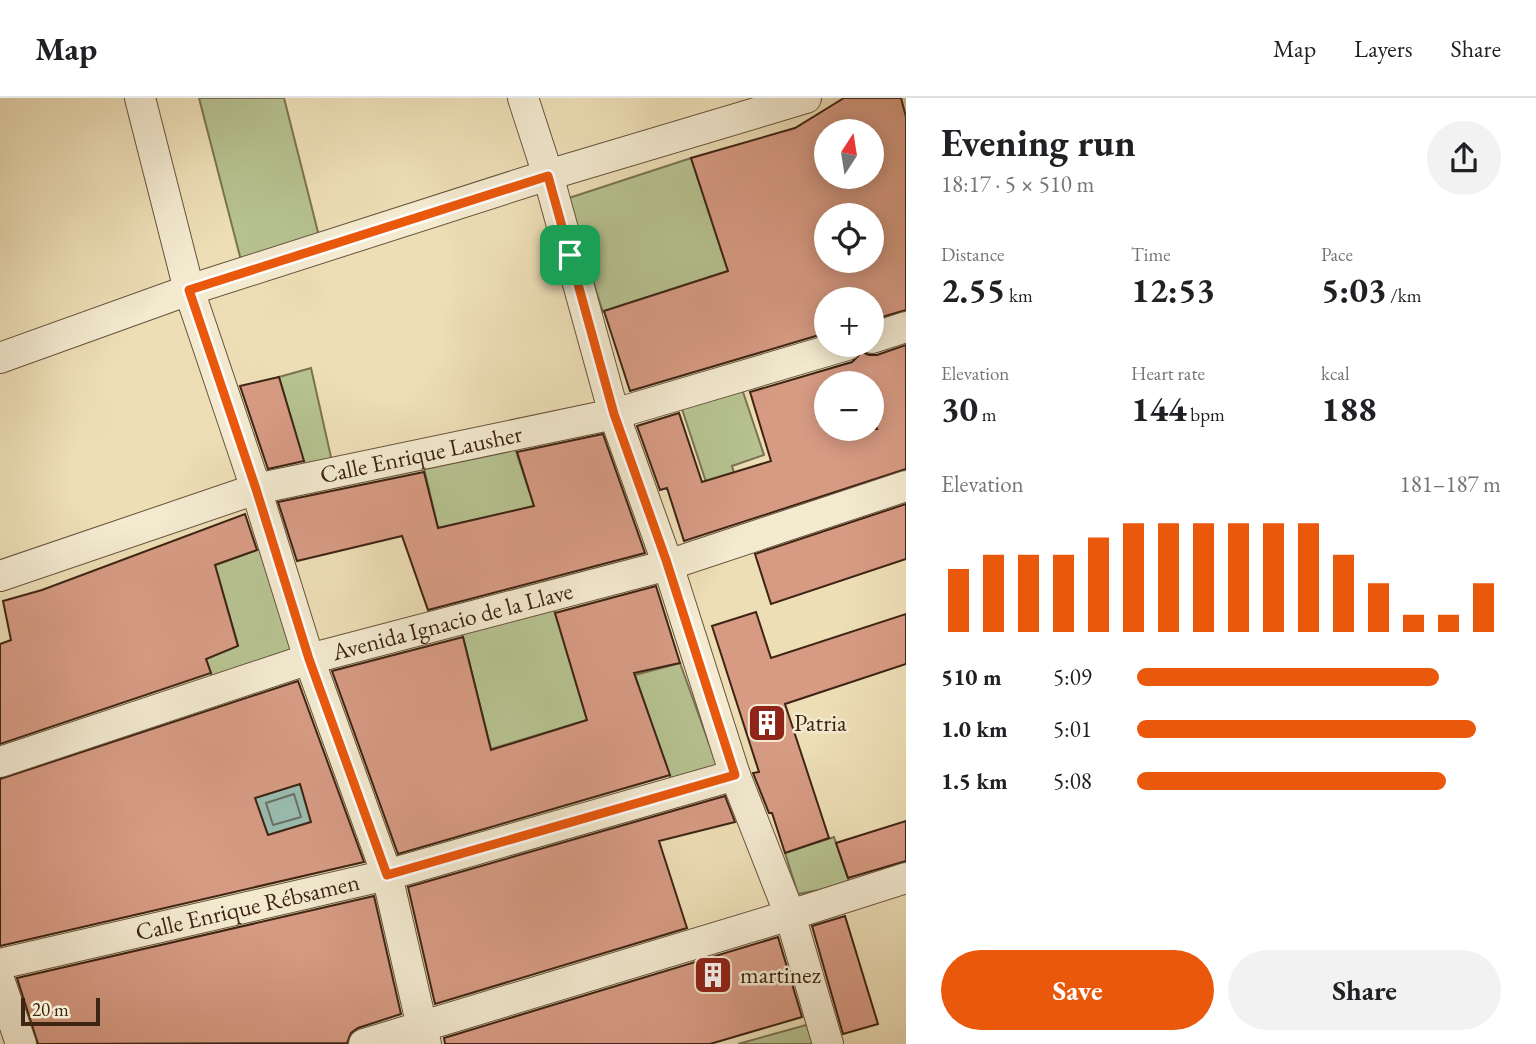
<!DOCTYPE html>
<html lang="en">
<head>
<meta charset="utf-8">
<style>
  :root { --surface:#fff; --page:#f2f2f2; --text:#202124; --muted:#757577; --line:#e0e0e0; --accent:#ea580c }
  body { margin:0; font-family:"EB Garamond",serif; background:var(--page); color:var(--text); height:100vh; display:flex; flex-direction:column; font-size:26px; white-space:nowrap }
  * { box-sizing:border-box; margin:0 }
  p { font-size:23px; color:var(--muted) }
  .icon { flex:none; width:38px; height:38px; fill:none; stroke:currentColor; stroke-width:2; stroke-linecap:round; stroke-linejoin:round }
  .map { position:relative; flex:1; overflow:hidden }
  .sheet { display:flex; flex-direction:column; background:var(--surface); width:630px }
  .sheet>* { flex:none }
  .needle { width:46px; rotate:12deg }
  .buttons { position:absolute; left:814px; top:21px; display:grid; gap:14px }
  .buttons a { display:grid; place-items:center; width:70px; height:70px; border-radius:50%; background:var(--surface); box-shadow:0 4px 18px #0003; font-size:35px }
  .scale { position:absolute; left:21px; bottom:18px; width:79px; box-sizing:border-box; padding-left:7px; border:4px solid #3d2413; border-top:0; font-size:19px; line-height:24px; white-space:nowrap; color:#3d2413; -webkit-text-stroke:5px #f3ead0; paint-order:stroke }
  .pin { position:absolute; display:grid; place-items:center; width:60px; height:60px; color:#fff; margin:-30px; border-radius:14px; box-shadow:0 4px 10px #0006 }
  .round { display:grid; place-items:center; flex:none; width:74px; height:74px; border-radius:37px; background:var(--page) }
  .headline { display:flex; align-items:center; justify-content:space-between; height:119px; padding:0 35px }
  h1 { font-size:38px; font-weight:700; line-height:52px }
  .metrics { display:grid; grid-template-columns:repeat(3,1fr); gap:10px; height:119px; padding:7px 35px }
  .metrics div { display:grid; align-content:center }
  .metrics b { font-size:35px; font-weight:700 }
  .metrics small { font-size:19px; font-weight:400 }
  .metrics p { font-size:19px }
  .chart { height:196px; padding:14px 35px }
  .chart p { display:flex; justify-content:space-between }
  .chart svg { width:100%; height:126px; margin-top:7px; stroke:var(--accent); stroke-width:6 }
  .primary-button { display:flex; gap:14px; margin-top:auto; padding:14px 35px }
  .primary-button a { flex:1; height:80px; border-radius:42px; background:var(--accent); color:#fff; font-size:28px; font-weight:700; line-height:80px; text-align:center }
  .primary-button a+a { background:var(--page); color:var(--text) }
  ul { padding:0 35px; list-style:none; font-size:23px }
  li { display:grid; grid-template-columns:112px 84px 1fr; align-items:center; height:52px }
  li i { height:18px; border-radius:9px; background:var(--accent) }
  header { display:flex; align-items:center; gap:42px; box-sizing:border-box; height:98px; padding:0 35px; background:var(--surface); border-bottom:2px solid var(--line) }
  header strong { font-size:33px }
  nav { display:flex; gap:38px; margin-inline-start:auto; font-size:24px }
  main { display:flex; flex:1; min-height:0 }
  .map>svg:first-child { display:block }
</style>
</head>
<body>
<header>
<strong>Map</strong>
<nav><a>Map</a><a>Layers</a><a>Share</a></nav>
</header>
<main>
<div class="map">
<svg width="906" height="946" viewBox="0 0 906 946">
  <rect width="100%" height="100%" fill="#eddeb6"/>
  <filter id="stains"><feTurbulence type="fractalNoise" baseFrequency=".00286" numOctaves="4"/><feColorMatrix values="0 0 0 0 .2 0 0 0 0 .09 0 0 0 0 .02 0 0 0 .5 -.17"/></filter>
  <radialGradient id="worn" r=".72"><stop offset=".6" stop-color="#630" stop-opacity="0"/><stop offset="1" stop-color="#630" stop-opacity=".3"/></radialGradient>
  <path fill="#b6c290" stroke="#7a7352" stroke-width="2" d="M199,0H284L320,142L244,174Z
    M691,60L728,173L603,214L566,101Z
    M311,270L333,368L307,374L279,279Z
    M741,288L764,357L732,368L735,378L707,387L681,308Z
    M513,344L534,408L438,430L422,362Z
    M265,449L293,555L214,586L206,561L238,547L215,467Z
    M552,505L587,622L491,651L460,527Z
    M680,565L720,676L674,690L635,577Z
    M834,739L850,786L798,796L785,755Z
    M817,924L823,946H738Z"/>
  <path fill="#99bcb0" stroke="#747f71" stroke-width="2" d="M300,686L311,724L268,737L255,700Z"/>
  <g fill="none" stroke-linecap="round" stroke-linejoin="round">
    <path stroke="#6b7062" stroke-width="2" d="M294,696L301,719L273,727L266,705Z"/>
  </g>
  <path fill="#d79b84" stroke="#3d2413" stroke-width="2" fill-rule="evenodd" d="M844,0H901L906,19V212L872,222V201H826V235L630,293L604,213L728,173L691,60L795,30ZM826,33H872V79H826ZM826,117H872V163H826Z
    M906,247V371L684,443L667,390L660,392L637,328L679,315L702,384L771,363L750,294L852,264L862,254L869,257H877ZM826,285H872V313L877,331H826Z
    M279,279L304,363L268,371L240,288Z
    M603,336L645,455L428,512L402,438L297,463L278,404L424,374L438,430L534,408L517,354Z
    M906,406V461L771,506L755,456Z
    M245,416L257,452L215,467L238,548L206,561L211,575L0,646V546L11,542L3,503L42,492Z
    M656,488L680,565L634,575L670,677L398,756L332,573L463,539L491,652L587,622L555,515Z
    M756,514L771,560L906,516V566L785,606L829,740L785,755L772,715H769L753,675L759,674L712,528Z
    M298,583L364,764L0,848V681ZM300,686L311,724L268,737L255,700Z
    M725,698L735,724L659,743L687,830L435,906L408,789Z
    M906,723V763L848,780L836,745Z
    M374,798L401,916L358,930L351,935L347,945L38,946L17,880Z
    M845,818L878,926L843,936L812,828Z
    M778,839L802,919L710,946H445L444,940Z"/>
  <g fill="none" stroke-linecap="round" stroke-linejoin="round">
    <g stroke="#69523c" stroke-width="32">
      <g id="minor">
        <path d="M140,0L189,192L256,391L309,561L387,777L426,946"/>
        <path d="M523,0L548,77L614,316L668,467L735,677L790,817L828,946"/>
        <path d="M872,240L906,229"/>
        <path d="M0,260L189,192L548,77L806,0"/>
        <path id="s1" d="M0,478L256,391L614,316L847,247"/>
        <path id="s2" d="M0,664L309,561L668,467L906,388"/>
        <path id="s3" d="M0,866L387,777L735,677"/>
        <path d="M0,884L21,946"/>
        <path d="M364,946L790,817L906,780"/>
      </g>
    </g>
    <use href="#minor" stroke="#f3ead0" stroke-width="30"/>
  </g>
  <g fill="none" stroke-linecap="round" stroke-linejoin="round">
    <g stroke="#fff" stroke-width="14">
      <path id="route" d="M548,78L614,316L666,462L735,677L387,777L309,561L256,391L189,192Z"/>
    </g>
    <use href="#route" stroke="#ea580c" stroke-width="9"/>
  </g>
  <defs>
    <g id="building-square" transform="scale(2.0125)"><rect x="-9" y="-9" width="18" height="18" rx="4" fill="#8f2418" stroke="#f3ead0"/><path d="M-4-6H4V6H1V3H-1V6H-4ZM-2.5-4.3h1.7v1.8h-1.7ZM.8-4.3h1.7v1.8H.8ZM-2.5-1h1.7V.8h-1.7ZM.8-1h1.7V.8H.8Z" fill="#fff"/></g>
  </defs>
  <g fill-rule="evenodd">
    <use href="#building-square" x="767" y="625"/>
    <use href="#building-square" x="713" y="877"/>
  </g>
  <g text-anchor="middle" stroke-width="5" stroke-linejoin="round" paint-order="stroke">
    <g font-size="24" fill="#3d2413" stroke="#f3ead0">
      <text dy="8" stroke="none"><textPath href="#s1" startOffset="439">Calle Enrique Lausher</textPath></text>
      <text dy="8" stroke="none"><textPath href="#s2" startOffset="474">Avenida Ignacio de la Llave</textPath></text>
      <text dy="8" stroke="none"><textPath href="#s3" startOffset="254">Calle Enrique Rébsamen</textPath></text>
    </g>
    <g font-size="24" fill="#3d2413" stroke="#f3ead0" text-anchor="start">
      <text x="794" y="633">Patria</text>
      <text x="740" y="885">martinez</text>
    </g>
  </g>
  <rect width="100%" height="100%" filter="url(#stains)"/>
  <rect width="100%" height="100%" fill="url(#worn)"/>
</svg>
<div class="buttons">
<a><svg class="needle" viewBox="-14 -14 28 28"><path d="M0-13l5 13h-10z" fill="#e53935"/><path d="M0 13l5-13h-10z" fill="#757577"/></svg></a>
<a><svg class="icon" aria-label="locate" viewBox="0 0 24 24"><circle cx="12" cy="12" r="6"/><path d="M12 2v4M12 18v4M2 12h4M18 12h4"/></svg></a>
<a>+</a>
<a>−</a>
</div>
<div class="scale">20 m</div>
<div class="pin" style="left:570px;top:157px;background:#1e9e55"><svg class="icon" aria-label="arrive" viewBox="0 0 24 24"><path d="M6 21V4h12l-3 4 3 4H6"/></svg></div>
</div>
<section class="sheet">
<div class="headline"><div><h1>Evening run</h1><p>18:17 · 5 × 510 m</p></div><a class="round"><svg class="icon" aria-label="share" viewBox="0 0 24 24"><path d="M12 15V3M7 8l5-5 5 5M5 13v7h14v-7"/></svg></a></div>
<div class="metrics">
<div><p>Distance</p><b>2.55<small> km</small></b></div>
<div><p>Time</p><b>12:53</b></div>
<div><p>Pace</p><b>5:03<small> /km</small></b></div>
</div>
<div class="metrics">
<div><p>Elevation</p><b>30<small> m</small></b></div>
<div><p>Heart rate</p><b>144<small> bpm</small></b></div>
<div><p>kcal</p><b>188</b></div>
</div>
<div class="chart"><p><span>Elevation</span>181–187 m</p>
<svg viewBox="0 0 160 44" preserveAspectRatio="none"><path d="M5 44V22M15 44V17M25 44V17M35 44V17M45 44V11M55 44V6M65 44V6M75 44V6M85 44V6M95 44V6M105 44V6M115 44V17M125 44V27M135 44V38M145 44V38M155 44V27"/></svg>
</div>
<ul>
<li><b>510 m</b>5:09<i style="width:83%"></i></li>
<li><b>1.0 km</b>5:01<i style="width:93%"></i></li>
<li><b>1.5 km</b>5:08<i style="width:85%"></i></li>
</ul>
<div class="primary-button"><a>Save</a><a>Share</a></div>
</section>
</main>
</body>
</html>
